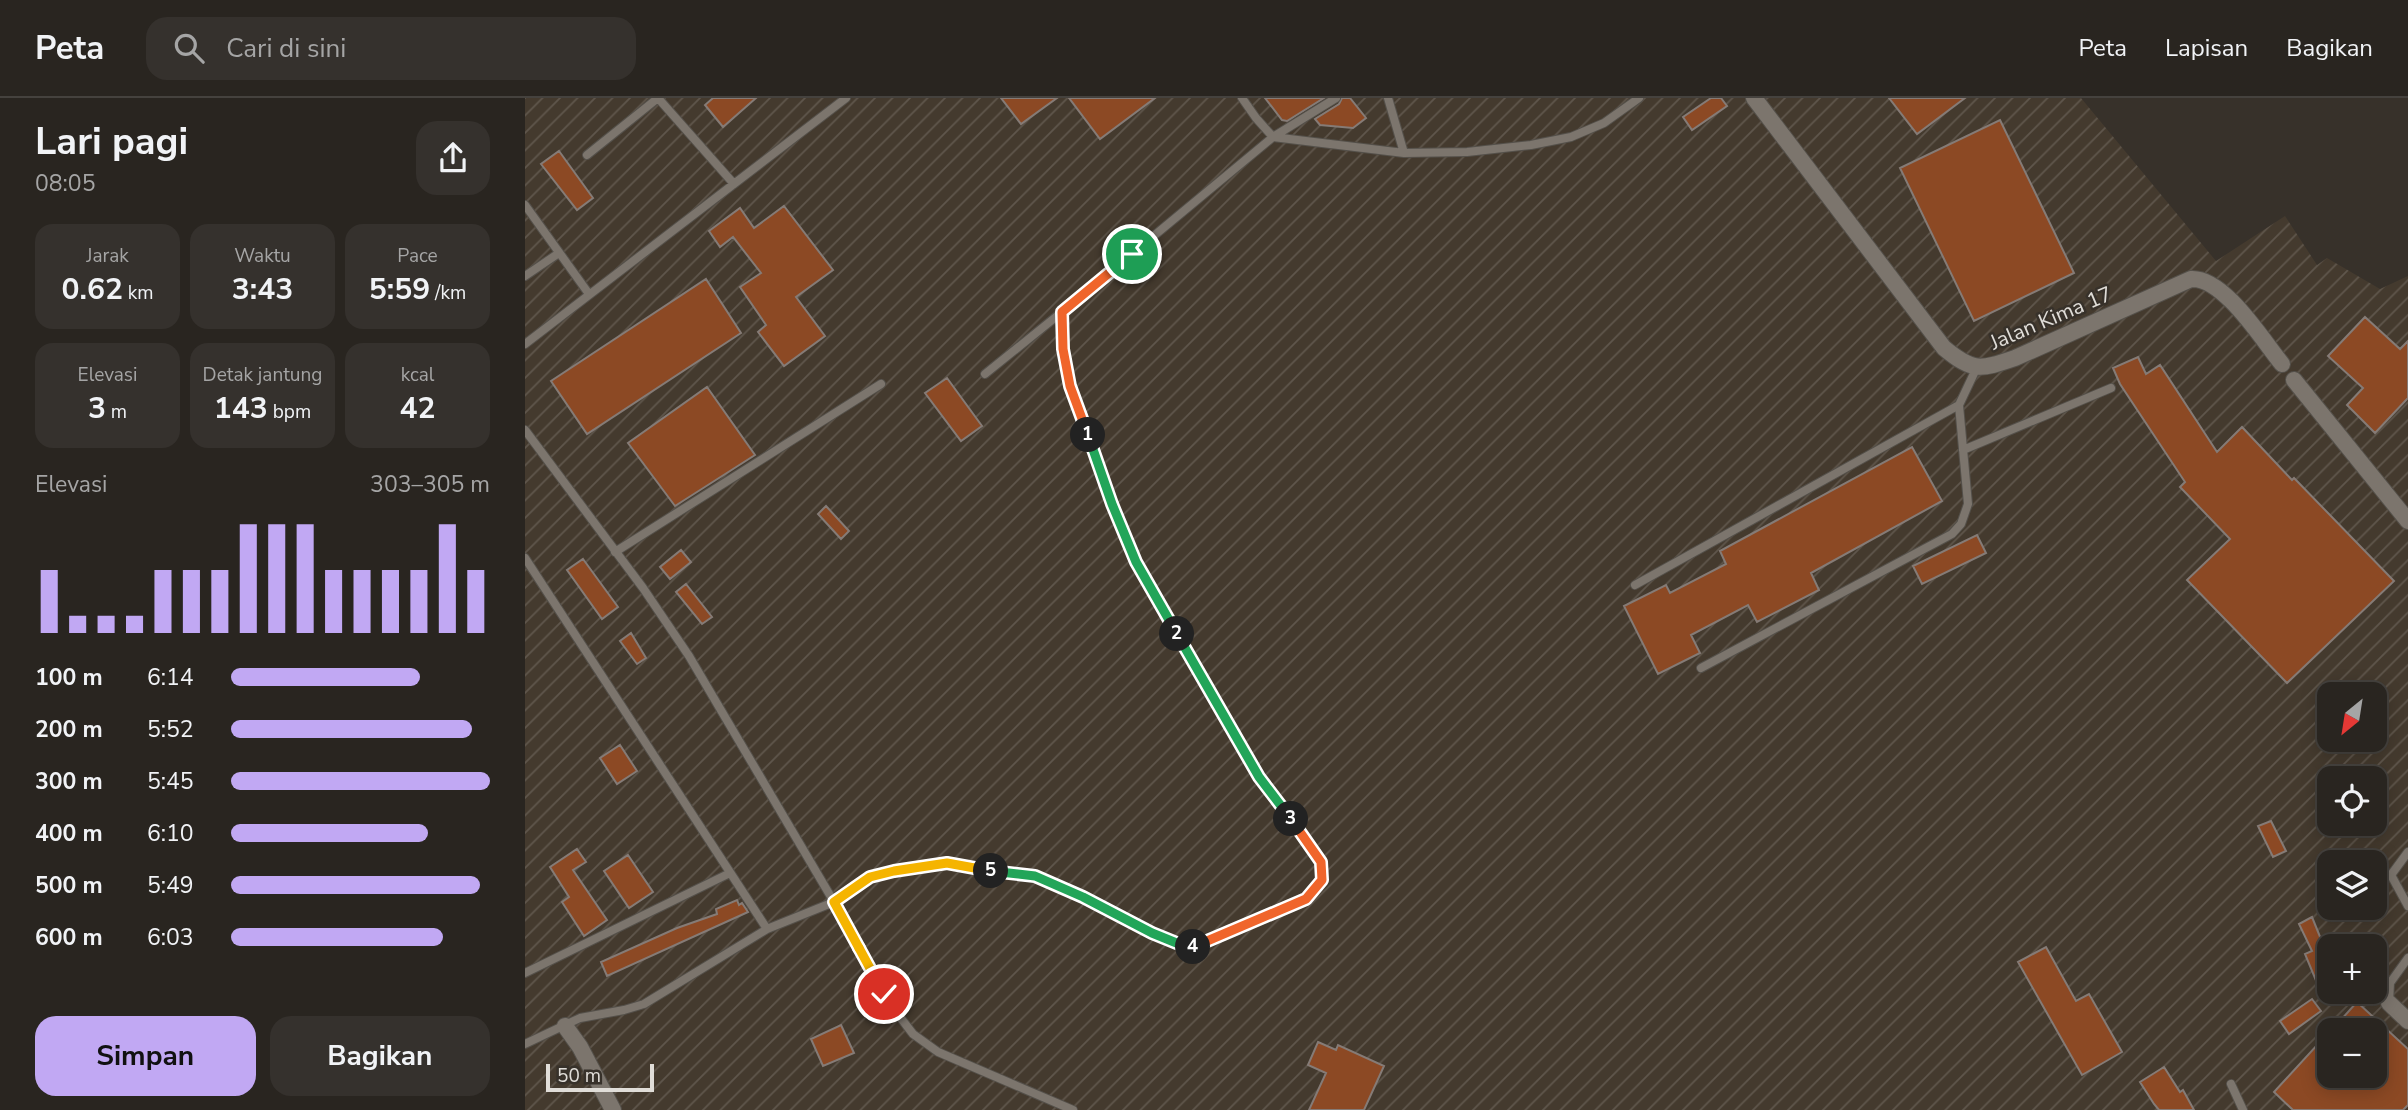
<!DOCTYPE html>
<html lang="id">
<head>
<meta charset="utf-8">
<style>
  :root { --surface:#292520; --page:#35312d; --text:#f1f3f6; --muted:#a5a5a5; --line:#45423e; --accent:#c1a8f3 }
  body { margin:0; font-family:"Nunito Sans",sans-serif; background:var(--page); color:var(--text); height:100vh; display:flex; flex-direction:column; font-size:26px; white-space:nowrap }
  * { box-sizing:border-box; margin:0 }
  p { font-size:23px; color:var(--muted) }
  .icon { flex:none; width:38px; height:38px; fill:none; stroke:currentColor; stroke-width:2; stroke-linecap:round; stroke-linejoin:round }
  .map { position:relative; flex:1; overflow:hidden }
  .side { display:flex; flex-direction:column; background:var(--surface); width:525px }
  .side>* { flex:none }
  .needle { width:46px; rotate:210deg }
  .buttons { position:absolute; left:1792px; top:584px; display:grid; gap:14px }
  .buttons a { display:grid; place-items:center; width:70px; height:70px; border-radius:14px; background:var(--surface); box-shadow:0 4px 18px #0003,0 0 0 2px var(--line); font-size:35px }
  .scale { position:absolute; left:21px; bottom:18px; width:108px; box-sizing:border-box; padding-left:7px; border:4px solid #e0ddd8; border-top:0; font-size:19px; line-height:24px; white-space:nowrap; color:#e0ddd8; -webkit-text-stroke:5px #37312a; paint-order:stroke }
  .pin { position:absolute; display:grid; place-items:center; width:60px; height:60px; color:#fff; margin:-30px; border:4px solid #fff; border-radius:50%; box-shadow:0 2px 7px #0007 }
  .km { position:absolute; width:35px; height:35px; margin:-18px; border-radius:50%; background:#222; color:#fff; font-size:19px; line-height:35px; text-align:center }
  .round { display:grid; place-items:center; flex:none; width:74px; height:74px; border-radius:21px; background:var(--page) }
  .headline { display:flex; align-items:center; justify-content:space-between; height:119px; padding:0 35px }
  h1 { font-size:38px; font-weight:700; line-height:52px }
  .figures { display:grid; grid-template-columns:repeat(3,1fr); gap:10px; height:119px; padding:7px 35px }
  .figures div { display:grid; align-content:center; border-radius:18px; background:var(--page); text-align:center }
  .figures b { font-size:30px; font-weight:700 }
  .figures small { font-size:19px; font-weight:400 }
  .figures p { font-size:19px }
  .chart { height:196px; padding:14px 35px }
  .chart p { display:flex; justify-content:space-between }
  .chart svg { width:100%; height:126px; margin-top:7px; stroke:var(--accent); stroke-width:6 }
  .primary-button { display:flex; gap:14px; margin-top:auto; padding:14px 35px }
  .primary-button a { flex:1; height:80px; border-radius:21px; background:var(--accent); color:#111; font-size:28px; font-weight:700; line-height:80px; text-align:center }
  .primary-button a+a { background:var(--page); color:var(--text) }
  ul { padding:0 35px; list-style:none; font-size:23px }
  li { display:grid; grid-template-columns:112px 84px 1fr; align-items:center; height:52px }
  li i { height:18px; border-radius:9px; background:var(--accent) }
  header { display:flex; align-items:center; gap:42px; box-sizing:border-box; height:98px; padding:0 35px; background:var(--surface); border-bottom:2px solid var(--line) }
  header strong { font-size:33px }
  nav { display:flex; gap:38px; margin-inline-start:auto; font-size:24px }
  .search { width:490px; height:63px; background:var(--page); display:flex; align-items:center; gap:18px; box-sizing:border-box; padding:0 24px; border-radius:21px; color:var(--muted); font-size:26px }
  main { display:flex; flex:1; min-height:0 }
  .map>svg:first-child { display:block }
</style>
</head>
<body>
<header>
<strong>Peta</strong>
<div class="search"><svg class="icon" aria-label="search" viewBox="0 0 24 24"><circle cx="10" cy="10" r="6"/><path d="M15 15l6 6"/></svg>Cari di sini</div>
<nav><a>Peta</a><a>Lapisan</a><a>Bagikan</a></nav>
</header>
<main>
<section class="side">
<div class="headline"><div><h1>Lari pagi</h1><p>08:05</p></div><a class="round"><svg class="icon" aria-label="share" viewBox="0 0 24 24"><path d="M12 15V3M7 8l5-5 5 5M5 13v7h14v-7"/></svg></a></div>
<div class="figures">
<div><p>Jarak</p><b>0.62<small> km</small></b></div>
<div><p>Waktu</p><b>3:43</b></div>
<div><p>Pace</p><b>5:59<small> /km</small></b></div>
</div>
<div class="figures">
<div><p>Elevasi</p><b>3<small> m</small></b></div>
<div><p>Detak jantung</p><b>143<small> bpm</small></b></div>
<div><p>kcal</p><b>42</b></div>
</div>
<div class="chart"><p><span>Elevasi</span>303–305 m</p>
<svg viewBox="0 0 160 44" preserveAspectRatio="none"><path d="M5 44V22M15 44V38M25 44V38M35 44V38M45 44V22M55 44V22M65 44V22M75 44V6M85 44V6M95 44V6M105 44V22M115 44V22M125 44V22M135 44V22M145 44V6M155 44V22"/></svg>
</div>
<ul>
<li><b>100 m</b>6:14<i style="width:73%"></i></li>
<li><b>200 m</b>5:52<i style="width:93%"></i></li>
<li><b>300 m</b>5:45<i style="width:100%"></i></li>
<li><b>400 m</b>6:10<i style="width:76%"></i></li>
<li><b>500 m</b>5:49<i style="width:96%"></i></li>
<li><b>600 m</b>6:03<i style="width:82%"></i></li>
</ul>
<div class="primary-button"><a>Simpan</a><a>Bagikan</a></div>
</section>
<div class="map">
<svg width="1883" height="1012" viewBox="0 0 1883 1012">
  <defs>
    <pattern id="industrial-furrows" width="10" height="10" patternUnits="userSpaceOnUse" patternTransform="scale(1.75)"><rect width="10" height="10" fill="#443a2e"/><path d="M-1 1l2-2M0 10L10 0M9 11l2-2" fill="none" stroke="#5f564c"/></pattern>
  </defs>
  <rect width="100%" height="100%" fill="#37312a"/>
  <path fill="url(#industrial-furrows)" fill-rule="evenodd" d="M0,0H1556L1691,163L1760,118L1792,167L1802,160L1855,191L1883,178V1012H0ZM1804,597H1850V642H1804ZM1804,681H1850V726H1804ZM1804,765H1850V810H1804ZM1804,849H1850V894H1804ZM1804,933H1850V978H1804Z"/>
  <path fill="#8c4924" stroke="#857b76" stroke-width="2" d="M188,0H231L198,29L180,7Z
    M476,0H532L496,26Z
    M544,0H630L575,41Z
    M740,0H799L762,23L757,22Z
    M817,0H825L841,20L828,30L795,27L790,21L814,6Z
    M1186,0H1196L1202,8L1167,32L1158,19Z
    M1364,0H1440L1392,36Z
    M1475,22L1549,175L1449,223L1375,70Z
    M34,53L68,100L52,112L16,66Z
    M259,108L308,172L271,199L300,238L259,268L233,234L241,227L215,189L236,175L208,139L195,149L184,133L215,110L229,130Z
    M181,181L216,235L62,336L26,283Z
    M1840,219L1875,251L1883,243V300L1850,335L1822,307L1838,290L1803,258Z
    M1613,259L1621,276L1635,267L1692,354L1717,329L1767,382L1769,380L1869,483L1762,585L1662,482L1705,441L1655,389L1660,384L1595,286L1588,270Z
    M422,280L457,328L436,343L400,295Z
    M182,289L230,357L150,408L103,345Z
    M1387,349L1417,403L1286,475L1294,492L1232,524L1223,507L1166,537L1175,555L1133,576L1099,508L1141,487L1145,495L1201,466L1195,453Z
    M301,408L324,433L316,441L293,416Z
    M1452,437L1461,455L1397,486L1388,468Z
    M156,452L166,464L145,481L135,469Z
    M58,461L93,509L77,521L42,472Z
    M161,486L187,519L177,526L151,494Z
    M106,535L121,560L112,566L95,543Z
    M95,647L112,673L92,686L75,660Z
    M1746,723L1761,753L1748,759L1733,728Z
    M52,751L61,764L48,772L82,822L59,838L37,804L44,799L25,769Z
    M103,757L128,794L104,810L79,773Z
    M212,802L214,807L217,805L223,814L82,878L76,864L152,830L192,816L191,811Z
    M1787,819L1804,861V880L1792,885L1780,856L1787,853L1774,826Z
    M1521,849L1551,903L1564,896L1597,954L1557,977L1493,864Z
    M1787,901L1796,913L1764,936L1755,923Z
    M1832,904L1883,951V1007L1878,1012H1768L1749,994L1804,934V978H1850V933H1806Z
    M316,927L329,955L298,968L286,941Z
    M793,944L811,952L813,947L859,968L839,1012H784L801,975L783,967Z
    M1639,969L1655,994L1658,992L1669,1012H1634L1629,1006L1615,984Z"/>
  <g fill="none" stroke-linecap="round" stroke-linejoin="round">
    <g stroke="#54504a" stroke-width="10">
      <path id="lane" d="M133,0L209,86
        M717,0L731,20L748,39L879,55L942,54L1006,47L1046,39L1079,25L1114,0
        M863,0L879,55
        M62,57L133,0
        M0,107L64,196
        M0,178L34,155
        M0,246L321,0
        M460,276L537,214L748,39L811,0
        M0,332L118,490L164,558L309,804L359,896L375,919L388,936L413,954L548,1012
        M1438,352L1586,290
        M90,454L356,286
        M0,460L242,831
        M1110,487L1434,307L1452,269
        M1176,570L1427,436L1436,426L1443,406L1434,307
        M1883,754L1866,777L1883,808
        M0,875L205,775
        M1864,905L1865,885L1883,860
        M0,946L55,920L99,912L119,906L242,831L309,804L345,779L422,765L510,778L558,799L627,835L654,846L669,849L781,801L798,782L796,764L784,744L734,679L611,464L587,406L546,288L538,252L537,214
        M1706,986L1718,1012"/>
    </g>
    <g stroke="#54504a" stroke-width="18">
      <path id="street" d="M1229,0L1419,250C1448,274 1455,272 1490,260L1666,181C1699,179 1738,243 1757,266
        M1769,282L1883,423
        M1864,905L1883,923
        M40,928L55,949L88,1012"/>
    </g>
    <use href="#lane" stroke="#7c756d" stroke-width="8"/>
    <use href="#street" stroke="#7c756d" stroke-width="16"/>
  </g>
  <g fill="none" stroke-linecap="round" stroke-linejoin="round">
    <g stroke="#fff" stroke-width="14">
      <path id="split-1" d="M563,337L545,288L538,251L537,214L607,156"/>
    </g>
    <g stroke="#fff" stroke-width="14">
      <path id="split-2" d="M563,337L587,406L611,464L652,536"/>
    </g>
    <g stroke="#fff" stroke-width="14">
      <path id="split-3" d="M652,536L734,679L766,721"/>
    </g>
    <g stroke="#fff" stroke-width="14">
      <path id="split-4" d="M668,849L781,801L797,782L796,764L766,721"/>
    </g>
    <g stroke="#fff" stroke-width="14">
      <path id="split-5" d="M466,773L510,778L558,799L627,835L654,846L668,849"/>
    </g>
    <g stroke="#fff" stroke-width="14">
      <path id="split-6" d="M334,850L309,804L345,779L369,773L422,765L466,773"/>
    </g>
    <g stroke="#fff" stroke-width="14">
      <path id="split-7" d="M334,850L359,896"/>
    </g>
    <use href="#split-1" stroke="#f0652b" stroke-width="9"/>
    <use href="#split-2" stroke="#22a559" stroke-width="9"/>
    <use href="#split-3" stroke="#22a559" stroke-width="9"/>
    <use href="#split-4" stroke="#f0652b" stroke-width="9"/>
    <use href="#split-5" stroke="#22a559" stroke-width="9"/>
    <use href="#split-6" stroke="#f5b400" stroke-width="9"/>
    <use href="#split-7" stroke="#f5b400" stroke-width="9"/>
  </g>
  <g text-anchor="middle" stroke-width="5" stroke-linejoin="round" paint-order="stroke">
    <g font-size="21" fill="#e0ddd8" stroke="#37312a">
      <text transform="translate(1526 220) rotate(-23)" y="7">Jalan Kima 17</text>
    </g>
  </g>
</svg>
<div class="buttons">
<a><svg class="needle" viewBox="-14 -14 28 28"><path d="M0-13l5 13h-10z" fill="#e53935"/><path d="M0 13l5-13h-10z" fill="#a5a5a5"/></svg></a>
<a><svg class="icon" aria-label="locate" viewBox="0 0 24 24"><circle cx="12" cy="12" r="6"/><path d="M12 2v4M12 18v4M2 12h4M18 12h4"/></svg></a>
<a><svg class="icon" aria-label="layers" viewBox="0 0 24 24"><path d="M12 4l9 5-9 5-9-5zM3 14l9 5 9-5"/></svg></a>
<a>+</a>
<a>−</a>
</div>
<div class="scale">50 m</div>
<div class="pin" style="left:607px;top:156px;background:#1e9e55"><svg class="icon" aria-label="arrive" viewBox="0 0 24 24"><path d="M6 21V4h12l-3 4 3 4H6"/></svg></div>
<div class="pin" style="left:359px;top:896px;background:#d93025"><svg class="icon" aria-label="check" viewBox="0 0 24 24"><path d="M5 12l5 5 9-10"/></svg></div>
<b class="km" style="left:563px;top:337px">1</b>
<b class="km" style="left:652px;top:536px">2</b>
<b class="km" style="left:766px;top:721px">3</b>
<b class="km" style="left:668px;top:849px">4</b>
<b class="km" style="left:466px;top:773px">5</b>
</div>
</main>
</body>
</html>
